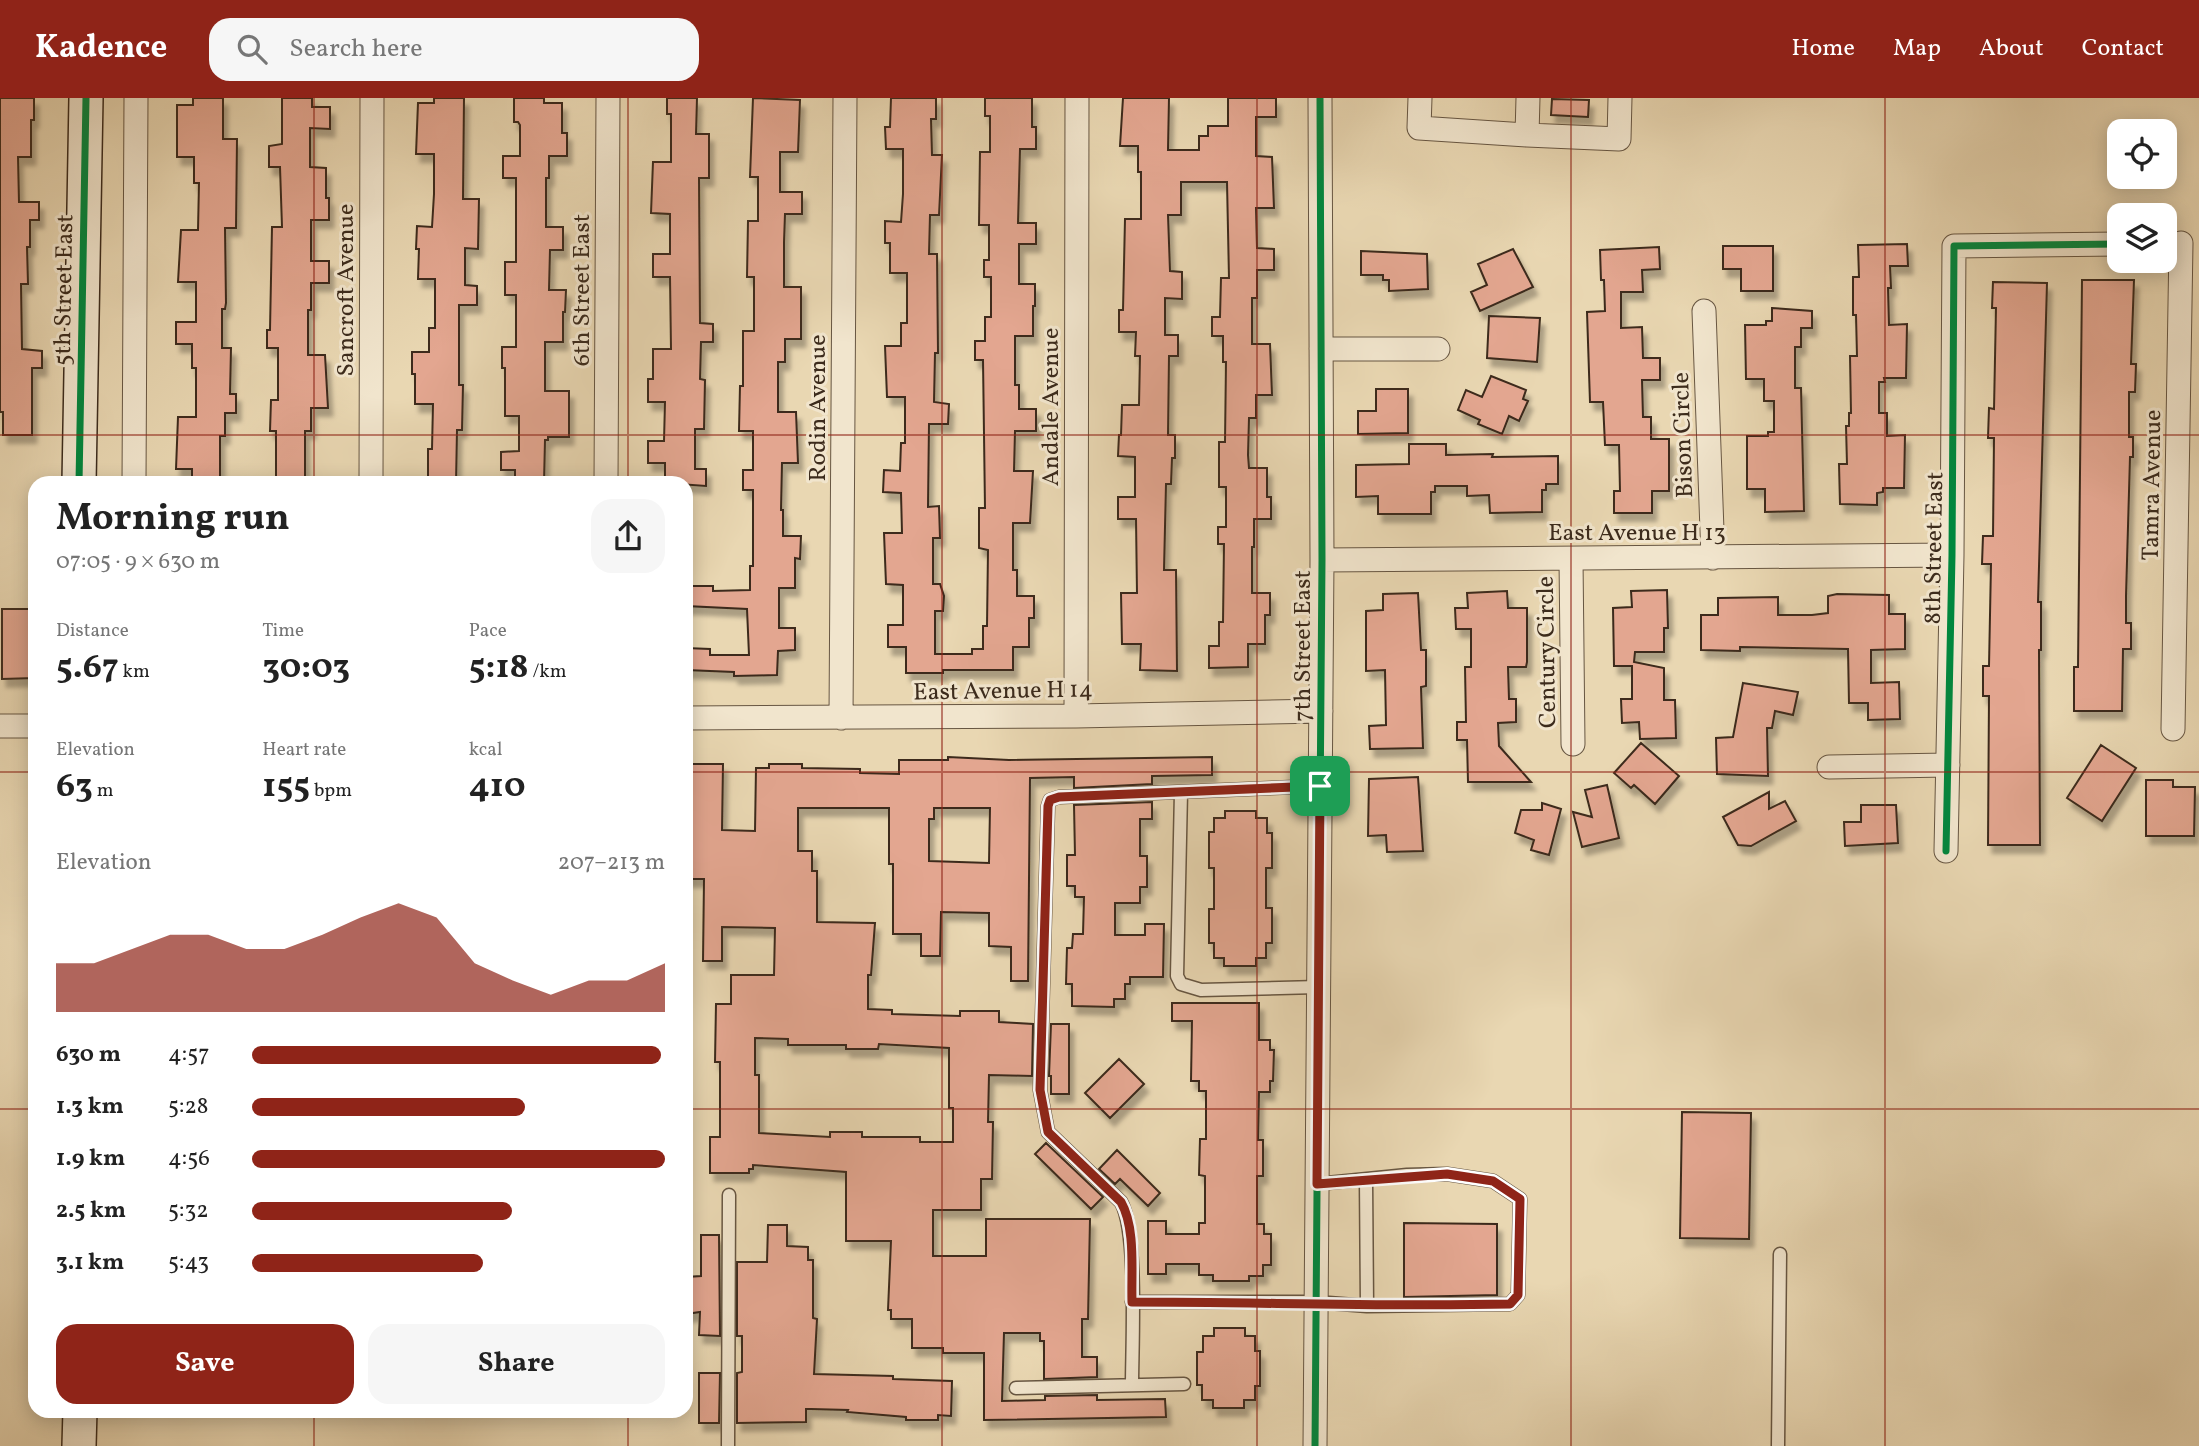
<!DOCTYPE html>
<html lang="en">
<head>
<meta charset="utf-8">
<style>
  :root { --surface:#fff; --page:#f6f6f6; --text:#222; --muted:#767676; --accent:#8f2418 }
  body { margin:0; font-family:Vollkorn,serif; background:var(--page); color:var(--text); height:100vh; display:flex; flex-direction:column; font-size:26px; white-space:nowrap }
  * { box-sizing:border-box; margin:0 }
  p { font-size:23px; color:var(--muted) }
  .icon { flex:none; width:38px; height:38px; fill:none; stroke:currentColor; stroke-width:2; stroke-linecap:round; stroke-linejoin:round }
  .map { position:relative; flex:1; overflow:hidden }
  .side { position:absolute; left:28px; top:378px; width:665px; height:942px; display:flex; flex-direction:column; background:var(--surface); border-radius:21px; box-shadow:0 4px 18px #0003 }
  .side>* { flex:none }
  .fabs { position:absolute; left:2107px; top:21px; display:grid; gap:14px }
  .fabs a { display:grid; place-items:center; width:70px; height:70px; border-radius:14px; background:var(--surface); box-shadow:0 4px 18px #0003; font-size:35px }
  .pin { position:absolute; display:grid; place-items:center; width:60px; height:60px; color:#fff; margin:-30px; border-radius:14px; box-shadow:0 4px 10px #0006 }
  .round { display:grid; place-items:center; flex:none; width:74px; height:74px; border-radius:21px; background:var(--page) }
  .overview { display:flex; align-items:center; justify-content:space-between; height:119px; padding:0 28px }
  h1 { font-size:38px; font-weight:700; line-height:52px }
  .metrics { display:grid; grid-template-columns:repeat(3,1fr); gap:10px; height:119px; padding:7px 28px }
  .metrics div { display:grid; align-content:center }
  .metrics b { font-size:35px; font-weight:700 }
  .metrics small { font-size:19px; font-weight:400 }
  .metrics p { font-size:19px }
  .chart { height:196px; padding:14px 28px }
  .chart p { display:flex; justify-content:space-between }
  .chart svg { width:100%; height:126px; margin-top:7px; fill:var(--accent); opacity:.7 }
  .button { display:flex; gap:14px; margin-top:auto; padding:14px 28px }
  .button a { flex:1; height:80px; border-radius:21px; background:var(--accent); color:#fff; font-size:28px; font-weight:700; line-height:80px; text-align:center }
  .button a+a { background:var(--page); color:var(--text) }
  ul { padding:0 28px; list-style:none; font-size:23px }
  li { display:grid; grid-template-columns:112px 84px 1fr; align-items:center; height:52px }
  li i { height:18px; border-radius:9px; background:var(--accent) }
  header { display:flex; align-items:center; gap:42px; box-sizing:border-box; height:98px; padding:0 35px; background:var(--accent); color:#fff }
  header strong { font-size:33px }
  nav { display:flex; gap:38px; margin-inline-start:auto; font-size:24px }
  .search { width:490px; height:63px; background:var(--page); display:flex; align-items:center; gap:18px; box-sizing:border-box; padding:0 24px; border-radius:21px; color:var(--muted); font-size:26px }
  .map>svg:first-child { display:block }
</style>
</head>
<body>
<header>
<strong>Kadence</strong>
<div class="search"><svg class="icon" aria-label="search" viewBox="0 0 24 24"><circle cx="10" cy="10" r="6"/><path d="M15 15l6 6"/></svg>Search here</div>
<nav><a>Home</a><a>Map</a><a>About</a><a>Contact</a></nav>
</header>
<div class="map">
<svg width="2199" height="1348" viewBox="0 0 2199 1348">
  <defs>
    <filter id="shadow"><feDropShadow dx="4.5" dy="8" stdDeviation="2" flood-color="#0004"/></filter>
  </defs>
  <rect width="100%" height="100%" fill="#e9d7b2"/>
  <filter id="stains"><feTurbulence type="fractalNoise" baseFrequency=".00286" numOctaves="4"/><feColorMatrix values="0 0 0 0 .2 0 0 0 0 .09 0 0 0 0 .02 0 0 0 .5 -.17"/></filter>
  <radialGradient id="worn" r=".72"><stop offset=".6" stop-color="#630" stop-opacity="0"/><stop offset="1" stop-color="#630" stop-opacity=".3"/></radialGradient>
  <path fill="#e3a690" stroke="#3c2b1c" stroke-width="2" fill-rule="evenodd" filter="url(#shadow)" d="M0,0H34V22H31V59H18L19,104H39V122H30V149H27L28,186H21L22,251L42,253V270H32V337H3V314H0Z
    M193,0H223V41H237L236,130H225L226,205L225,211H222V250H231L230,296H236V315H225V338H220V385H192V371H176L178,319H196V270H192V246H176V224H196V184H178L181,132H198L199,85H194V59H177V7H193Z
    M282,0H312V9H330V31L310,30V69L326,70V100H329V122H311V163H329V185H311V212H308V257H325L328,310H311V333H305V385H276V333H270L271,302H278V250H267V232H270L272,129H282L280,69H269V48L282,46Z
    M434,0H464L463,101H479L478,151L465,150V187L477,188V207H459V287H463L462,332H457L456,385H428V351H432L433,306H415V276H412V254H429V230H435V181H418L419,151H416L417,128L432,129L434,96V56H416L418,5H434Z
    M514,0H544V5H562V35H567V58H549V80H546V129H563V152H550L549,192H566L565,214H563V244H545V293H569V339H548V342H545L544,385H515V372H501V354L519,353V318H505V270H502V249H516V197H505V164H516V80H503V58H520V27L518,24H514Z
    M667,0H697L696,36H709V80H699L700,225L713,226V244H701L700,281L705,282L704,331H695V371H706V388L665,385V365H648V343H664L665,304H648V281H653V251H671L670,179H653V156H670V116L651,115L653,64H671V16H667Z
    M753,0L800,2L798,54H780V94H802V116H785L784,144V189H801V241H785V264H778V314H796L798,365H782L781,412H783V438H801L800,461L795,460V490H779V530H795V552L778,553L777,577L734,578V574L686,572V550L710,551V557H749L747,511L686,508V488H713V493L750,492V468H753V392H743V372H753V333H739L740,288H743V233H754V179H747L748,123H758V79H750Z
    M891,0H936V21H931L932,57H942L939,117H930L929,156H937L938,255H935L934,304L949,306L948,326H929L928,409L939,408L940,440H933V486H940L944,498L943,513H935V556H972V551H983V528H987L988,452L979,450V410H985L983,262H975V243H985V219H991V179H984V162H989V127H979L980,54H990V18H985V0H1032V29H1036V51H1020L1018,125H1036V146H1019V186H1035V208H1033V238H1015V287H1019V311H1036V333H1015L1014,373H1033L1030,425H1013V472H1017V498H1034V520H1029V549H1013V572H943V575H906V549H888V527H903V487L886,486L884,435H902L901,395L883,394L884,372L900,373L901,345H905V299H887L885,248H901V225H907V175H890V145H885V123L901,124L903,96V51H886L885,29H890Z
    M1123,0H1169L1168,52H1199V38H1208V28H1228V0H1276V19H1256V58L1272,59L1274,110H1256L1257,150L1274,151V172H1257V200H1252V246H1270L1272,297H1256V320H1249L1248,357L1249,370H1267V399H1271V421H1254V449H1252V495H1270V517H1265V546H1248V569L1209,570V548H1219V524H1223L1224,446H1218V429H1226V389H1219V344H1225L1226,264H1223V238H1212V219H1220L1221,180H1229L1227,84H1181V117H1168L1170,173L1182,174V201L1165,200V237H1178V258H1169L1168,337H1175V360H1172L1171,386H1166L1164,472H1176L1177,573L1140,572L1141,546H1122L1121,495H1137L1136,421H1118V399H1135V359L1118,358L1119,337H1121L1122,307H1139L1140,258H1135L1136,234H1119V212H1123L1125,121H1141V74H1138V48H1120Z
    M1552,1L1589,2L1588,19L1551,17Z
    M1907,146L1908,168H1890L1891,190H1888L1889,227L1907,226L1906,280H1884L1885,284H1879V315H1887V338L1905,337L1904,390H1883V394L1877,395V407L1840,406L1839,366H1847L1846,328H1849V315H1851L1850,258H1857L1856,217H1853V179H1859L1858,147Z
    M1723,148H1773V193H1741V171H1723Z
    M1659,149L1660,171L1642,172L1643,194H1621V230L1642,229L1643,260H1660V282H1642L1643,319H1651V341H1669V393H1652V415H1614V393H1620L1619,347H1605L1603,304H1590L1587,214L1605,213L1604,182H1601L1600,152Z
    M1513,151L1533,189L1480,213L1471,194L1487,187L1478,166Z
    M1361,153L1427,156L1428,191L1389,193V182H1383V177H1361Z
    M2082,182H2134L2131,266H2136L2135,294H2129V339H2133V359H2130L2126,498V525H2131V551H2123L2122,613H2074V569H2078Z
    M1993,184L2047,185L2038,504H2041V552H2039L2040,747H1988L1989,598H1983V568H1989L1991,466H1982L1983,438H1993L1994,340H1988L1989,310L1994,311L1996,210H1992Z
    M1772,210L1812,213V230H1801V249H1795V290H1801L1804,413L1765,414V391H1747V338H1768V334H1774V303H1764V281H1746L1745,227H1766V223H1772Z
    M1489,218L1540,220L1537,264L1487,260Z
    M1491,278L1526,292L1523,301L1528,303L1519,323L1509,318L1502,336L1478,326L1480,322L1458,312L1466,292L1482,299Z
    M1376,291H1408V335L1358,336V313H1376Z
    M1409,346H1446V357L1493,356L1492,359L1558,358V386H1546V392H1542V414L1490,415L1489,397L1467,398V388H1435V394H1431V416H1378V398L1356,399V367L1409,366Z
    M1667,492L1668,530H1664V554H1635L1634,564L1664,570V602H1675L1676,640L1640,641L1639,624L1622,625L1621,601H1632V568H1614L1613,510L1632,509L1631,493Z
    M1507,493L1508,510H1527V564L1526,569H1508L1509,601H1516V624L1498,625L1499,648L1531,684H1468L1467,642H1457V624H1466L1465,569H1471V531H1456L1455,510H1468L1467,495Z
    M1418,495L1421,552H1426V588L1421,589L1423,650L1370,651L1369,628L1386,627L1385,572L1366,573V513L1383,512V496Z
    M1837,496L1889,497V516H1905V551L1871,552V585L1899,584L1900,621L1868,622V605H1849L1848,551L1740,549V553L1701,552V517H1718V500L1778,499V517H1812L1828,515V498Z
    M2,511H35V580L2,581Z
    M1743,585L1798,594L1793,617L1775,613L1772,630H1767L1768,678L1717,676L1716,640L1733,639Z
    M1641,645L1679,678L1655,706L1634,687L1631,690L1614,675Z
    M2101,647L2136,670L2102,723L2067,700Z
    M948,659L1009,662L1212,659V677L1152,678V686L1074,690V679L1030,680L1028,883H1011V849L989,848V815L941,814L940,858H921V836H893V766H889V710H798V753H812V773H817V824L875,825L871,877H868V911L892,912V916L960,918V913H999V924L1033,926L1032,978L989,977L988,1024H993L992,1081H981V1112H933V1158H986V1121H1090L1088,1221H1082V1259H1097V1279L1044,1281V1243H1040V1235H1004L1002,1303L1045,1302V1298L1097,1297V1302L1165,1301L1166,1319L984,1322V1255H943V1250H912V1221H891V1212H888L891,1143H846V1074L753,1067V1071H749V1075H710V1039H720V964H715L716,906H731V877H774L775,830L722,829V863H703L704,781H686V666H723L722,732L755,733L756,670H769V666H802V670L860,671V675L899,676V662H948ZM934,710H990L989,765L929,763V721H934ZM755,940L788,941V947H846V951H878L879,946L949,950V1010H953V1044H920V1039H862V1034H830V1039L759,1035V977H755Z
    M1418,679L1423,753L1387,754L1386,737L1368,738L1369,681Z
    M2146,682H2173V689H2195L2194,738H2146Z
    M1607,687L1619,740L1582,749L1573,714L1592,719L1585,692Z
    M1769,694V711L1785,703L1796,723L1751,748L1738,747L1723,719Z
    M1152,704V721H1140V758H1147V789H1140V805H1115V837H1145V826H1164L1163,879H1130V886H1125V901H1114V909L1072,908V886H1066L1067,850H1072L1073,836H1083L1084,799H1075V788H1067V757H1075L1074,707Z
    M1542,705L1561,711L1549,757L1531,752L1534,742L1515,735L1521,712H1542Z
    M1861,707H1896L1898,745L1845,748L1844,724H1861Z
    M1225,713H1256V720H1267V735H1272V770H1266V810H1272V845H1266V860H1256V868H1224V860H1214V845H1209V811H1214V770H1209V734H1214V720H1225Z
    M1172,905H1259V942H1270V952H1274L1273,983H1270V994H1259L1258,1042H1263V1078H1257V1126H1264V1136H1271V1167H1263V1178H1249V1183H1213V1177H1199V1166H1166V1176H1148V1123H1166V1136H1199V1125H1205V1078L1199,1077L1200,1041H1206V993H1199V983H1191L1192,923H1172Z
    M1051,926H1069V996H1051V978H1049Z
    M1119,961L1144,986L1110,1020L1085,995Z
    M1682,1014L1751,1015L1749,1141L1680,1140Z
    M1046,1045L1103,1099L1091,1111L1035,1056Z
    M1117,1052L1160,1095L1148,1108L1120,1081L1115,1086L1099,1071Z
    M1404,1125L1497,1126V1197L1404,1199Z
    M768,1127H787V1148L808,1149V1162H813V1220L817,1221L814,1276L893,1278V1281L952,1283L951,1318L938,1317V1322H906V1319L847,1314L848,1312L811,1311H806V1324L737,1325V1275L742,1274V1238H737V1164H767Z
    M701,1137H719L720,1238L699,1237L700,1214L686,1216V1179L701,1178Z
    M1214,1230H1245V1238H1255V1253H1260V1288H1255V1302H1244V1310H1213V1302H1202V1287H1197V1254H1203V1238H1214Z
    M699,1275H720L719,1325H699Z"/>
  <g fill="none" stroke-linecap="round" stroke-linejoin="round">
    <g stroke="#675642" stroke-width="15">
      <path id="lane" d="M1181,694L1177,878L1181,886L1201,892L1318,889
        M1366,1082L1367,1208
        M1132,1204H1316L1367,1208L1510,1206L1518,1197L1520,1101L1493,1083L1447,1076L1407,1077L1317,1086
        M1132,1287C1132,1247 1138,1134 1121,1104L1048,1034L1040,992L1048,708L1050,702L1059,699L1320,688
        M1016,1290L1184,1286
        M728,1348L729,1097
        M1778,1348L1780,1156"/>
    </g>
    <g stroke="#675642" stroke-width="25">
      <path id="street" d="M1420,0L1419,30L1527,37
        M1528,0L1527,37L1619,41L1620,0
        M1704,213L1713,460
        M1321,251H1438
        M134,385L136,0
        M371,385L372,0
        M606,385L608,0
        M1571,461L1573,646
        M1322,462L1952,457
        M1076,618L1077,0
        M686,620L1076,618L1321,613
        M841,620L845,0
        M0,628H35
        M2173,631L2181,145
        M1829,669L1948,667
        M1946,753L1952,457L1954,148L2119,146
        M1315,1348L1322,462L1320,0"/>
    </g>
    <g stroke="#3c2b1c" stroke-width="36">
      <path id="secondary" d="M79,385L86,0
        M79,1348L80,1312"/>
    </g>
    <use href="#lane" stroke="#f1e5cd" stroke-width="12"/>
    <use href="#street" stroke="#f1e5cd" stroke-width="23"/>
    <use href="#secondary" stroke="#f1e5cd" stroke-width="33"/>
    <g stroke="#f1e5cd" stroke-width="11">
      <path id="cycleway" d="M79,385L86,0
        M1946,753L1952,457L1954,148L2119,146
        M1315,1348L1322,462L1320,0"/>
    </g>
    <use href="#cycleway" stroke="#00873e" stroke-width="7"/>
  </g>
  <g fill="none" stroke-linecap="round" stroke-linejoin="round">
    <g stroke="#fff" stroke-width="14">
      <path id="route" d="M1320,688L1317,1086L1447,1076L1493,1083L1520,1101L1518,1197L1510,1206C1383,1209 1258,1204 1132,1204C1131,1174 1136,1130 1121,1104L1048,1034L1040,992L1048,708L1050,702L1059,699Z"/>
    </g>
    <use href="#route" stroke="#8f2418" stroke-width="9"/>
  </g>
  <path fill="none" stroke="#8f2418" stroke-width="2" stroke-opacity="0.55" d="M314,0V385M628,0V385M942,0V1348M1257,0V1348M1571,0V1348M1885,0V1348M0,337H2199M0,674H35M686,674H2199M0,1011H35M686,1011H2199M314,1312V1348M628,1312V1348"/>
  <g text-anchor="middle" stroke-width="6" stroke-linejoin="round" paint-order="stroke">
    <g font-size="24" fill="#3c2b1c" stroke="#f1e5cd">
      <text transform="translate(63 192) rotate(-89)" y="8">5th Street East</text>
      <text transform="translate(345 192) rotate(-90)" y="8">Sancroft Avenue</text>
      <text transform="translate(581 192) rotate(-90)" y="8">6th Street East</text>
      <text transform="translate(1050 309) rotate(-90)" y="8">Andale Avenue</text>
      <text transform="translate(817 310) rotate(-90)" y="8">Rodin Avenue</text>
      <text transform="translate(1682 337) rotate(-92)" y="8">Bison Circle</text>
      <text transform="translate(2151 387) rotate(-89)" y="8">Tamra Avenue</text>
      <text x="1637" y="442">East Avenue H 13</text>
      <text transform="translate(1933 450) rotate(-89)" y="8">8th Street East</text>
      <text transform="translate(1302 548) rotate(-90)" y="8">7th Street East</text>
      <text transform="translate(1546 554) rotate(-91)" y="8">Century Circle</text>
      <text transform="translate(1003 592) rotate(-1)" y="8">East Avenue H 14</text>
    </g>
  </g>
  <rect width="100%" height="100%" filter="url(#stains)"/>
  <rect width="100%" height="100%" fill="url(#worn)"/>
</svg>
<div class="fabs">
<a><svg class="icon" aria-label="locate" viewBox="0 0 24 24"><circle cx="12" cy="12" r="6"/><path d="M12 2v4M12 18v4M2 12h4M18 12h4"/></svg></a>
<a><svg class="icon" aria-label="layers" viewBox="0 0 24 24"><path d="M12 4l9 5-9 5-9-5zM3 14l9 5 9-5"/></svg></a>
</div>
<div class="pin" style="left:1320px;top:688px;background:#1e9e55"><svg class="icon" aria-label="arrive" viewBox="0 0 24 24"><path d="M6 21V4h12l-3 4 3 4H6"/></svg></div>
<section class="side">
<div class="overview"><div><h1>Morning run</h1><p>07:05 · 9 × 630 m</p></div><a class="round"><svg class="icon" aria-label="share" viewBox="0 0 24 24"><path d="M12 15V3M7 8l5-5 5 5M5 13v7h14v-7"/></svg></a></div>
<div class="metrics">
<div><p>Distance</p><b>5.67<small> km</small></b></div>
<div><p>Time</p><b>30:03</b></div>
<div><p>Pace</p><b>5:18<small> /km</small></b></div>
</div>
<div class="metrics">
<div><p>Elevation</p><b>63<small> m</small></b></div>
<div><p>Heart rate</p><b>155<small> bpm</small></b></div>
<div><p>kcal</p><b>410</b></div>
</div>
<div class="chart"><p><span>Elevation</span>207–213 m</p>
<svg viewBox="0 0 160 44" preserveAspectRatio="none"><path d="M0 44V27L10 27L20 22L30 17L40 17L50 22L60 22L70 17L80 11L90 6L100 11L110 27L120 33L130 38L140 33L150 33L160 27V44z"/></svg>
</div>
<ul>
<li><b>630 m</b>4:57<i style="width:99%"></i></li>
<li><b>1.3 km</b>5:28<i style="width:66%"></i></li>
<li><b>1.9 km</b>4:56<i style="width:100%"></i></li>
<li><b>2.5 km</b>5:32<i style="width:63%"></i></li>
<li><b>3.1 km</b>5:43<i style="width:56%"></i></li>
</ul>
<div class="button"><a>Save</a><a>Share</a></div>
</section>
</div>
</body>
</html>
